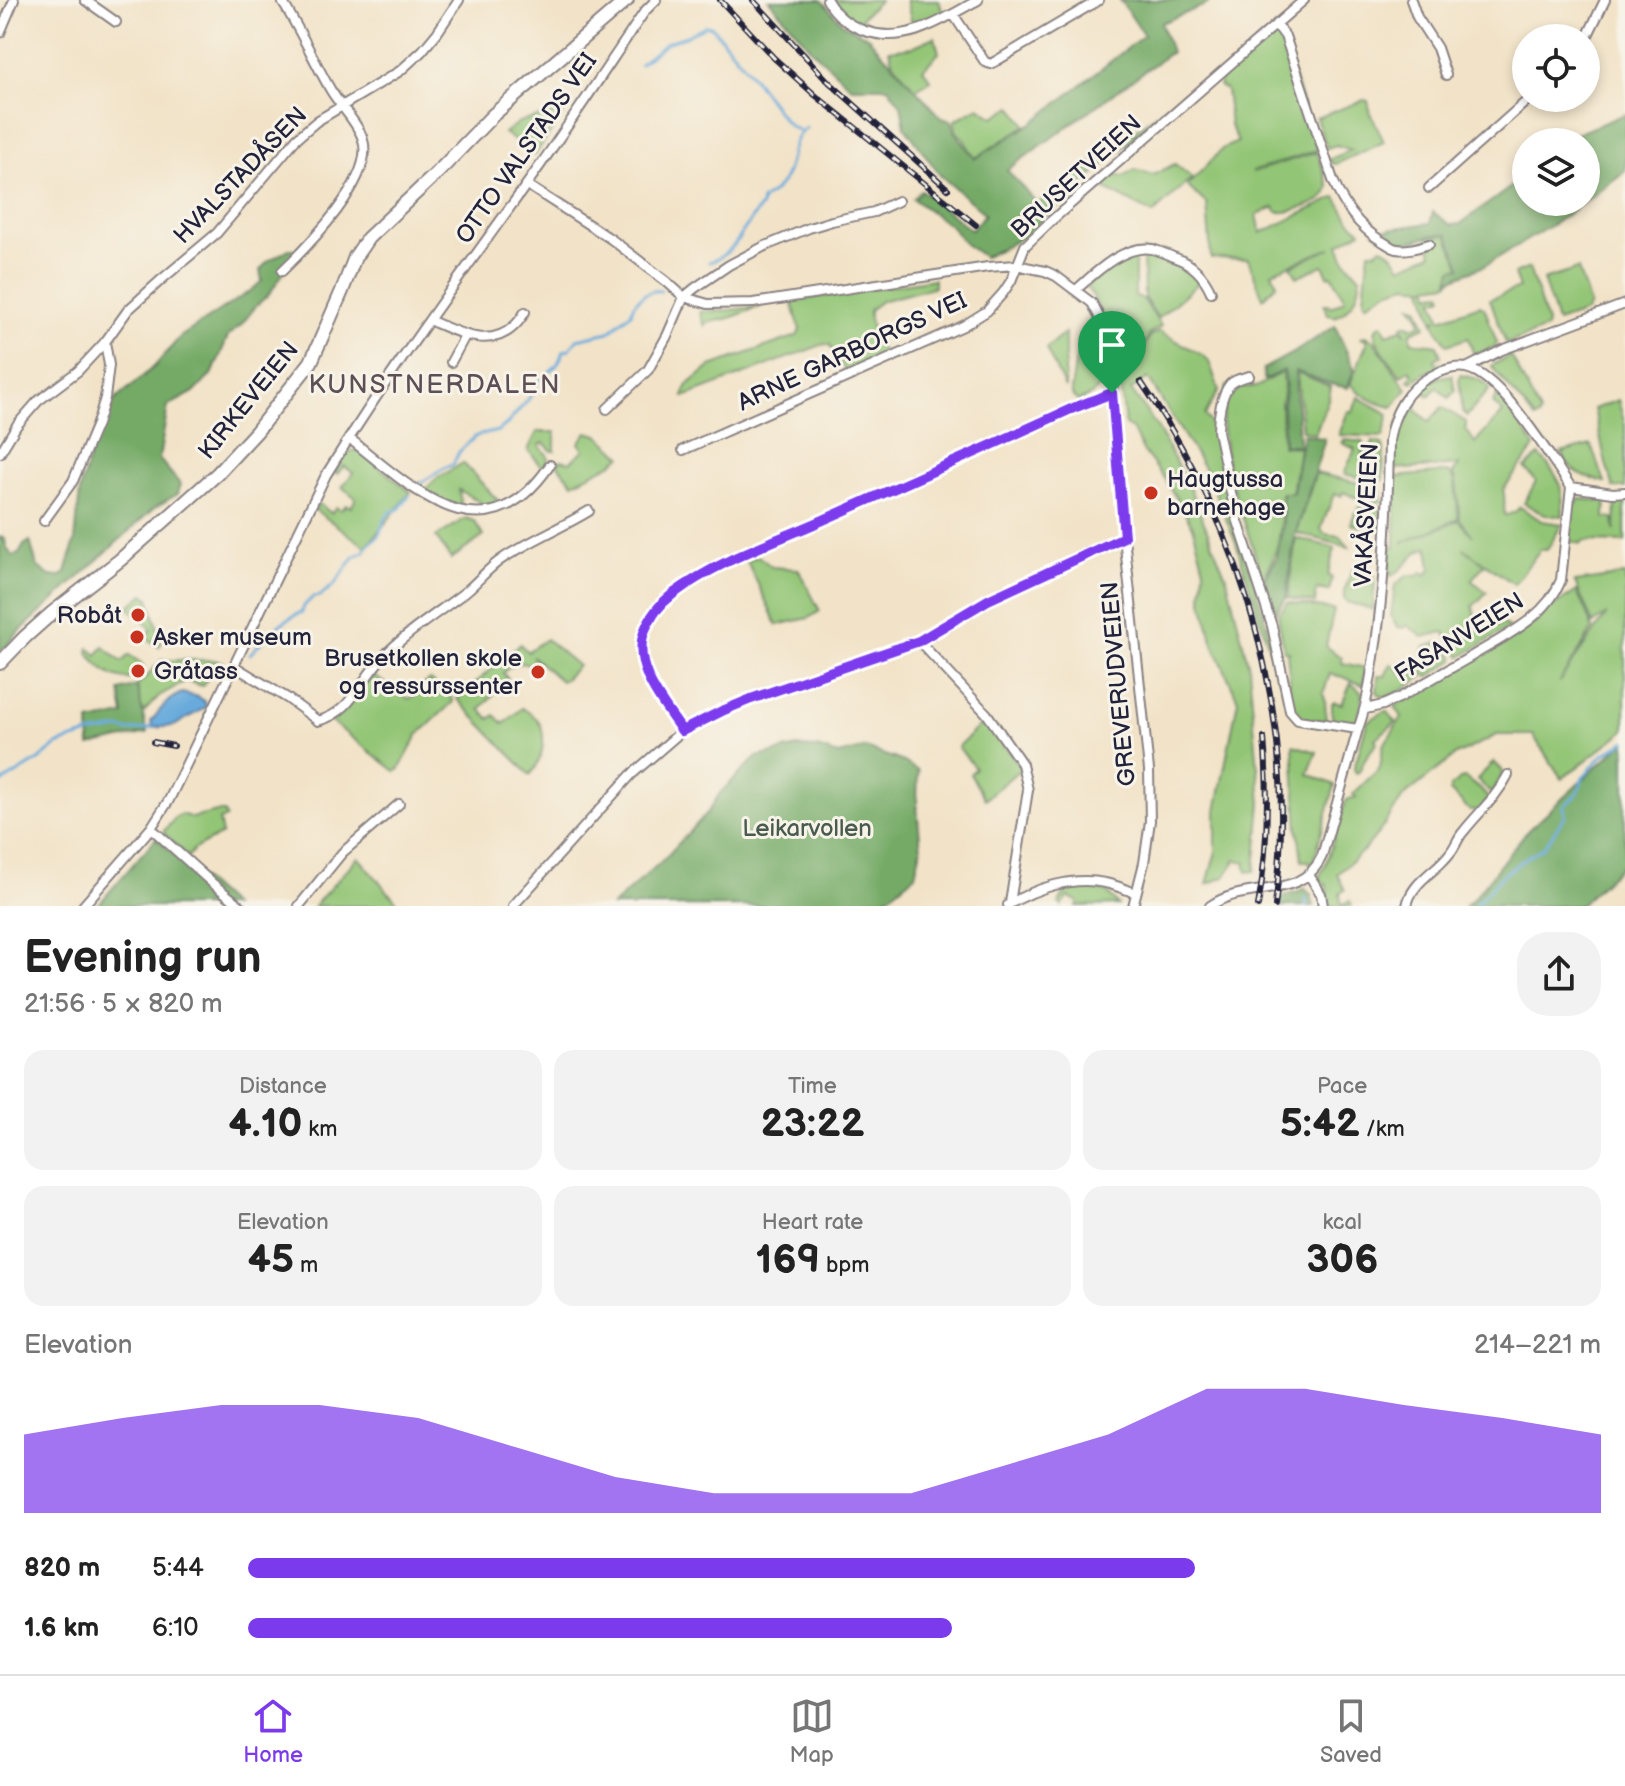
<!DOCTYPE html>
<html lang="en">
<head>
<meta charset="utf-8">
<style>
  :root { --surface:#fff; --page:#f2f2f2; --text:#222; --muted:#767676; --line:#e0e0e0; --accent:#7c3aed }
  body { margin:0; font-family:"Balsamiq Sans",sans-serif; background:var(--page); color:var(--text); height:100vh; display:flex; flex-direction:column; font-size:30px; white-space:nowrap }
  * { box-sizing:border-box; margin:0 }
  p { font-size:26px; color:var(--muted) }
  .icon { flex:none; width:44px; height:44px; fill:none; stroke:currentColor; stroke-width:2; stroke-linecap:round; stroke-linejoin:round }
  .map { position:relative; height:906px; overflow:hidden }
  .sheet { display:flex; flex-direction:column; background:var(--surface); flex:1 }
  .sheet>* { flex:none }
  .buttons { position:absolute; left:1512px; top:24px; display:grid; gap:16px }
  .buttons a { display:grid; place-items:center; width:88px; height:88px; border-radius:50%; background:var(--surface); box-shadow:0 4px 12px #0003; font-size:40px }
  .pin { position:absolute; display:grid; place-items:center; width:68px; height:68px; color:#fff; margin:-82px -34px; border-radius:50% 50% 50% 0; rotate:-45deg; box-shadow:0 0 8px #0007 }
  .pin .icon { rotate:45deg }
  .round { display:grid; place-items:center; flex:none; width:84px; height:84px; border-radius:32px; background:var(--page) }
  .headline { display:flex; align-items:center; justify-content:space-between; height:136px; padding:0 24px }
  h1 { font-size:44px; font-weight:700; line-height:60px }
  .figures { display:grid; grid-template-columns:repeat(3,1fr); gap:12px; height:136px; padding:8px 24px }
  .figures div { display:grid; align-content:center; border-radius:20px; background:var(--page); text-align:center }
  .figures b { font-size:40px; font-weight:700 }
  .figures small { font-size:22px; font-weight:400 }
  .figures p { font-size:22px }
  .chart { height:224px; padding:16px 24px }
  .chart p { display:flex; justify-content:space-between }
  .chart svg { width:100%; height:144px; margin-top:8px; fill:var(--accent); opacity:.7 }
  ul { padding:0 24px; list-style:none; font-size:26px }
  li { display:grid; grid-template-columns:128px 96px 1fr; align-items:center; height:60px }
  li i { height:20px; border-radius:10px; background:var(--accent) }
  .tab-bar { display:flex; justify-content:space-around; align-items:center; height:112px; border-top:2px solid var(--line); background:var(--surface); font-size:22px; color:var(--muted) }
  .tab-bar a { display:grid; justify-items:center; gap:4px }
  .tab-bar .active { color:var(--accent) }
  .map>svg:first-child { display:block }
</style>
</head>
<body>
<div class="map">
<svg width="1625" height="906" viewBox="0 0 1625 906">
  <rect width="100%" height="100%" fill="#f7f3e8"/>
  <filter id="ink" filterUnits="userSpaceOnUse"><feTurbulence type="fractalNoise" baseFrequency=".0125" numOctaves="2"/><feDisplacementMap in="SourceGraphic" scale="16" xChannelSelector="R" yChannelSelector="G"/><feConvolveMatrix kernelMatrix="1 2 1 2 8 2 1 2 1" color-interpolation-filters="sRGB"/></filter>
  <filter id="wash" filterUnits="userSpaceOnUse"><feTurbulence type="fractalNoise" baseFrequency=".006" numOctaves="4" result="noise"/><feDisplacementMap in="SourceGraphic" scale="32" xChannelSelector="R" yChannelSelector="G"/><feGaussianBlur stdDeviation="1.8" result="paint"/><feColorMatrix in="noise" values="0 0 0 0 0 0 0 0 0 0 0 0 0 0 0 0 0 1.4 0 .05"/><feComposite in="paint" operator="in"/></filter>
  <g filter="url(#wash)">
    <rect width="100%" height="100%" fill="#f2e3c8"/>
    <path fill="#92c575" stroke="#5a7458" stroke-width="2" d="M830,0H880L860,19L872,24L873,27C855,29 841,13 830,0Z
      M906,0H939L943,14L941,17L910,30L892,31L893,28L912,23Z
      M1273,35L1282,39L1317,150L1252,172L1317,152L1329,187C1327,193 1327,195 1322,199C1313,205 1286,214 1277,212L1274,207L1257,215L1261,233L1336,197L1350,220L1361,231L1339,244L1345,260L1360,277C1360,296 1352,309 1335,317L1328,314L1324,304H1328L1331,307L1345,300L1332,275L1328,276L1323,265L1297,277L1291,266L1331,248L1272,272L1277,284L1263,298L1248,259L1211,258L1207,204L1187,186L1223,148L1238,142L1230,125L1226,90L1219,86L1220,80L1269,36Z
      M935,37L939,53L923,69L931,80L915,90L892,60L889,50L912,47Z
      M1364,100L1368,101L1370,111L1384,142L1336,164L1331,163L1330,159L1352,150L1336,145L1327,148L1316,118Z
      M1012,106L1026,125L975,158L963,138L956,131L955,120L979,107L994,117Z
      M556,113H564L535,155L504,133L519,122Z
      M1175,164L1192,178L1153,214L1100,186L1099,183L1110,174L1123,177L1135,170L1153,175Z
      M1447,234L1460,266L1449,283L1428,286L1431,295L1442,292L1443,297L1434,300L1441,319L1480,305L1485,309L1497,343L1495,347L1474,355L1468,338L1447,345L1433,322L1438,319L1433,320L1423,288L1425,287L1407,285L1390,290L1366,304L1364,299L1368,257L1370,251L1376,252L1382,247C1392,251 1396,258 1401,267L1432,254L1428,237Z
      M1143,251C1165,254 1187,264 1201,281L1158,318L1144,297Z
      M1135,253V297L1143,299L1161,326L1150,333L1139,355L1117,375L1110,330L1093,296L1086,287C1098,272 1117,259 1135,253Z
      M1529,268L1547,323L1546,329L1506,344L1490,299L1519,288L1514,274Z
      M1578,269L1590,305L1586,312L1557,322L1543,280Z
      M934,279V287L881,301L869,310V320L884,357L847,374L830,345L824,344L684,397V393L688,385L711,366L797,336L800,330L792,301Z
      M1412,305L1418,307L1426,326L1411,332V341C1418,345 1429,342 1437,345L1441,356L1435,359L1436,363L1444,364V366L1427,372L1412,382L1409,380L1413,374L1409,370L1401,376C1395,367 1376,345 1375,335C1375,328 1378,327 1382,324L1387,334L1402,329L1405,334L1402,326L1408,324L1410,327L1421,324L1420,317Z
      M762,306L727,319L708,322L705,326L700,313L702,311H722Z
      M1092,318H1095C1106,337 1115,375 1095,392C1091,396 1084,398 1078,401L1073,397L1071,390L1080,333Z
      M1159,331L1204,356L1209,361L1219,390L1205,415L1213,426L1229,502L1268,629L1279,679L1235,540L1206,471L1148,378L1131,390L1157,427L1191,491L1227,579L1249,667L1261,803L1255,871L1247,872L1245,862L1236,860L1225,877L1207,884L1216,851V811L1238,700L1212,641L1202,596L1204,569L1193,527L1166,481L1142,449L1132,429L1125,425L1120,379L1137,360L1151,335Z
      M1065,333V388L1046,349Z
      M1365,336L1373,340L1407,389L1393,407C1378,405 1362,395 1350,384L1367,343V340L1361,338Z
      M1511,356L1540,413L1539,417L1535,419L1492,367V365Z
      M1282,372L1284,385L1281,404L1282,446L1299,447L1292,493L1281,494C1282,529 1281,548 1263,579L1232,485L1227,464L1222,424L1226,386L1256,387Z
      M1297,372L1331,387L1329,397L1315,434L1302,430Z
      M1452,375L1455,391L1449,398L1437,387L1429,396L1420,390C1426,381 1441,376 1452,375Z
      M1461,375L1478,379L1488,386L1489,390L1467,416L1463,413L1459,380Z
      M1497,395L1517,419L1535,447L1503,490C1506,498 1503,508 1505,516L1515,512L1520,507L1542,521L1562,524L1547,550H1540L1514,584L1463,548L1485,564L1471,580L1487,592L1473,606L1475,614L1498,626L1504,624L1509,628L1461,657L1444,632L1423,637L1407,625L1404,628L1398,627L1391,617L1395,585L1408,575L1418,576L1422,572L1426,575L1431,569L1428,547C1410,552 1407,569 1391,576L1389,567L1391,548L1395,546L1396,477L1447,472L1452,475L1455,481L1458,515V519L1402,543L1459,520L1473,536L1460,519L1456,480L1453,473L1459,465L1407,469V468L1394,469C1395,443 1394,417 1413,396L1415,409L1429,422L1442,407L1466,422V429L1475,443L1503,413L1493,403Z
      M1358,397L1389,414L1383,437L1339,435L1348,411L1353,412Z
      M1618,400L1625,425V488H1614L1606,464L1594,409Z
      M537,432H555V451H552L544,443L539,445L548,456V461L544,469L528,450Z
      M587,432L598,435L622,456L611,464L573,483L557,464L561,460L570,462L584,450L579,443Z
      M1344,440L1363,442L1362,453L1371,449L1373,442L1382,444L1384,450L1383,480L1379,482L1344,474L1355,449L1342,443Z
      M1591,445L1605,482C1585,478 1571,473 1561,453Z
      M357,450L411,492L366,547L315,510L318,503L331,513L336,507L341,510L346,505L351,507L356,498L342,487L353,473L344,466L337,474L334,473L345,452Z
      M1539,455C1562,479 1562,484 1563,516L1545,515L1524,503L1536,481L1525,468Z
      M463,463L503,506L478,508L481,503L459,490L461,503L458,507L423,492L436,479Z
      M1316,473L1380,488L1382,501L1379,502L1360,499L1343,492L1341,496L1334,494L1321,529L1325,534L1340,536L1349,547L1296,533Z
      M1580,499L1606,501L1605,518H1613L1615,531L1616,501L1625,500V542L1583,541L1581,544L1568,541L1571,507Z
      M1360,506H1381L1379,531L1351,524L1355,512H1358Z
      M466,518L474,521L484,536L451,559L436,537Z
      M1296,538L1335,548L1328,575L1332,578L1329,591L1317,589L1315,603L1288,598Z
      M758,556L772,567L798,569L820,611L809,618L777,625L747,561Z
      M1365,566L1375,576L1373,610L1346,602L1344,599V591L1354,567L1362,569Z
      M1625,575V730L1562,779L1533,735H1497L1456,755L1403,797L1380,831L1364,850L1337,874L1345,890L1340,893L1341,904L1350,901L1352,906H1331L1326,884L1323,886L1320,875L1325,866L1346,800L1356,797L1353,794L1380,768L1383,746L1402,717L1395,706L1535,622L1547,611L1577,591L1593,629L1559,682L1607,614L1593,624L1575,582Z
      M144,594L149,598L162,642L159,647L145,637L152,629L128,607Z
      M1288,602L1334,610L1326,646L1342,658V663L1366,668L1363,685L1343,677L1330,674L1323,694L1325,699L1326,720L1303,719L1293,713L1287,685L1290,682L1287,653L1290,652L1284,651L1278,615Z
      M546,639L578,666L565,679L561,681L532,656L538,663L532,666C520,660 512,664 503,673L508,679L480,709L490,719L495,715L504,724L522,708C527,711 535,716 538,720C548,736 542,763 530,775L457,699L520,644L529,653L528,651Z
      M1441,642L1454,656V660L1428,677L1422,672L1424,647Z
      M104,647L122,662L129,655L141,663L144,668L131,679C111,680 98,668 88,652L89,648L97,655Z
      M162,660H214L222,662L213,668L203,686L186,681L159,696L142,714L137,686Z
      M1391,664L1409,678L1417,670L1423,677L1389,697H1383L1377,692L1378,676H1385Z
      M371,674L408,699C418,696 421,683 430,680L452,698L453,702L418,735L399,770L395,771L329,720Z
      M1351,683L1362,693C1363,704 1361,718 1352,725L1332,721V704L1334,702L1342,704Z
      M1385,711L1388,712L1396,722L1375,739L1377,743L1366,757L1359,772L1356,773L1354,769L1367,722Z
      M985,720L1018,764L1019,770L985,799L970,774L975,768L958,747Z
      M1293,745L1317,752L1308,774L1335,785L1315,856L1311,864L1308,861H1302L1298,830Z
      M1494,762L1502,770V776L1497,784L1494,791L1490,793L1477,779Z
      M1465,778L1481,790L1489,799L1479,811H1470L1450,791V787L1460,779Z
      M217,812H224L226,818L219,820L222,834L194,849L188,857L163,832L176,817L182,814L192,818Z
      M358,857L398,903L396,906H314Z
      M1083,886L1107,892L1118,905L1077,906L1079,902L1069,897L1062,906L1059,903C1066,890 1068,887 1083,886Z"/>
    <path fill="#75aa66" stroke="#4c6650" stroke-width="2" d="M769,0H821L843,24L867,36L942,118L952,121L954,131L975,159L1035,121L1144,35L1120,0H1209L1208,4L1161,23L1171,52L1007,170L1037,204L1186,92L1022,238L984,257L965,244L951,226L913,199L921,190L971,230L985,214L940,175L905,127L901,105L888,87H851L811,49Z
      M1625,114V171L1586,201V142H1556Z
      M1526,176V202H1585L1555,223L1484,266L1449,280L1452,269L1461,267L1447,234C1415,233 1406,256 1374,231L1430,223L1433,212L1451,225L1460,224Z
      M289,249H295L296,254L270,293L257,305L241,325L228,336L213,373L196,391L168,406L159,459L180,484L177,494L153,509L16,635L0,653V537L5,539L6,546L12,556L19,554L24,545L30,541L37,566L50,576L59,577L66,573L75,540L80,490L100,419L109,405L155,366L180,337L253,289L262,281L260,270L268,261Z
      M1335,326L1354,368L1348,388L1331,384L1295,371L1299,445H1284L1283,404L1286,384L1284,370L1264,380L1263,369L1298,350Z
      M1303,434L1325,439L1295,535L1286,598L1276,612L1264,581L1277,557L1283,524L1282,493H1293Z
      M137,686L147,733L90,746L89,722L124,715L120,691Z
      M1625,741V862L1579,906H1465L1473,899L1527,831Z
      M797,747L817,748L839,755L866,748L904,762L918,771L917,806L921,849L915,875L877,906H612L665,858L708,812L720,793L757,757Z
      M156,838L232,906H97Z
      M1304,888L1311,895L1314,906H1281V897L1298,892Z"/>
    <path fill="#67aadc" stroke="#44668c" stroke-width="2" d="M182,693L198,697L206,703V707L174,726L153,728L151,722C159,711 168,698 182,693Z"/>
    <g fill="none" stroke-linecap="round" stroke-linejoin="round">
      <path stroke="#67aadc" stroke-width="3" d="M640,64L668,42L687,36L705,26L712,27L747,69L784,120L791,127L800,131
        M709,262C723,259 738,243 743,231L761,206L762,200C769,196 777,189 782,182C794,166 788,139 806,128
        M419,484L446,467L453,465L459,452L476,436L498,431L507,424L528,400L539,381L557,365L564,351L570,349L577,339L609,332L631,313C633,300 647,289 661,291
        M250,654C265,638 281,620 302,612L304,606L313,597L320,596L335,584L355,556L364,552L370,543L378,537L385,519L390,512L399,509L409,496
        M0,784L37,761L57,745L67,741L89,734L119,729L129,731L153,728
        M1305,898L1307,906
        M1476,906V904L1502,876L1527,857L1543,848L1565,816L1564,806L1578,793L1583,777L1603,755L1625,741"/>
    </g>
  </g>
  <g filter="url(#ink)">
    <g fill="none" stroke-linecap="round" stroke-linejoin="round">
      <g stroke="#8a8282" stroke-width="12">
        <path id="street" d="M85,0L116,22
          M827,0C836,16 848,25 865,31C907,45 943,19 978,0
          M1411,0L1417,17L1437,48L1446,75
          M953,14L985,62L991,64L1099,0
          M1276,24L1285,36L1333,180C1343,205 1357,225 1380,240C1386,243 1391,248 1397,249C1408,251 1419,247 1429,244
          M0,33L14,0
          M1586,39L1605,0
          M527,185L611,239L667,282L684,297L708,304L753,303L988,267L1016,265L1045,271L1056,276L1092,303L1107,332L1113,377L1112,404L1124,537L1149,770L1150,821L1144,863L1133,906
          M1429,188L1530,98
          M282,271C308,246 375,178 363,140C359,124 339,105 330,89C314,61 301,31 283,3
          M1076,290C1095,273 1124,244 1152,249C1160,251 1168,255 1176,258C1193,264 1204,276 1211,292
          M429,320C455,331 488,350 513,327C518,323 522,317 525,312
          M451,362L465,336
          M1466,368L1502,350L1625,304
          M1249,376C1242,378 1235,379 1230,384C1221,395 1218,417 1218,431L1235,512L1272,626L1290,711L1298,720L1358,729
          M607,409L648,370L667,336L684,297L695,288L729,265L763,247L809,228L832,221L874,212L898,201
          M349,438C413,489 484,562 550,465
          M683,450L963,326L987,311L1003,293L1011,281L1025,246L1051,221L1304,0
          M0,453L17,425L38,401L78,371L105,342L128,310L161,280L217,233L297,138L317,121L400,71L422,51L437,33L459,0
          M44,521L73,481L97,424L105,398L109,365L105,342
          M919,641L987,714L1022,764L1028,790L1010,903
          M234,666L287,698L318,721C353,712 359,681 383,657C407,632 438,613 465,592C478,582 488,568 502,559C529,541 561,528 589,511
          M1366,709L1383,705L1401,697C1424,683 1448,670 1472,656C1505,636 1546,618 1561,580L1571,487
          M682,731C663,703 632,668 644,632C650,616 660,604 673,594C717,561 771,543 821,521C904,484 988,446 1071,409L1112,393
          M151,828L211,882L241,906
          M1309,875L1321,894L1323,906
          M1008,905C1036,888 1072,876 1105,883C1116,885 1126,890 1136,893
          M83,906L151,828L169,800L326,475C387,376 456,282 524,188C566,130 605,70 645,11L656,0
          M299,906L342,853L399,804
          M513,906L631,775L682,731L722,711L751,699L919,641L994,598L1124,537
          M1210,906C1246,880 1301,902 1322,856L1358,729C1367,705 1370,681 1374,657C1385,585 1388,513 1389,441C1393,414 1406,389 1431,376C1441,371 1455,366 1466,368C1501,375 1550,457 1571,487L1613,493L1625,492
          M1407,906C1411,882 1436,872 1450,853C1456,846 1458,837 1464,831C1479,812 1496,798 1508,775"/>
      </g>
      <g stroke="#8a8282" stroke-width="16">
        <path id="secondary" d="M0,663L25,637L52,613L120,560L217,474L256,432L311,362L342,291L355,257L368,238L438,172L493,115L627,0"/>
      </g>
      <use href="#street" stroke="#fff" stroke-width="8"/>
      <use href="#secondary" stroke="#fff" stroke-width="12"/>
      <g stroke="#22223b" stroke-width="6">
        <path id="rail" d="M720,0L774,58L815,95L976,225
          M753,0L829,82L948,189
          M1141,382C1245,533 1300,723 1275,906
          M153,742L174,746
          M1258,906C1268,851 1269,794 1264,738"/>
      </g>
      <use href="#rail" stroke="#f7f3e8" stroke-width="3" stroke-dasharray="9" stroke-linecap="butt"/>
    </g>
  </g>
  <g fill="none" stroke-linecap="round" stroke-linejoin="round" filter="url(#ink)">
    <g stroke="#fff" stroke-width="16">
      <path id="route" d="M1112,393L1124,537L988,600L919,641L751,699L722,711L682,731C663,703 632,668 644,632C650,616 660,604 673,594C717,561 771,543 821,521C904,484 988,447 1071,409Z"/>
    </g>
    <use href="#route" stroke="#7c3aed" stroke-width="10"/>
  </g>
  <g fill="#c8321e" stroke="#f7f3e8" stroke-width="3">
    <circle cx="1151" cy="493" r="8"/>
    <circle cx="138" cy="615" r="8"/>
    <circle cx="137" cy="637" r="8"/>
    <circle cx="138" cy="671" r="8"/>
    <circle cx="538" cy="672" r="8"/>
  </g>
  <g text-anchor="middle" stroke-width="6" stroke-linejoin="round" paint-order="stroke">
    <g font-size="24" fill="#22223b" stroke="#f7f3e8">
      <text transform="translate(526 148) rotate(-55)" y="8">OTTO VALSTADS VEI</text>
      <text transform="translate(240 175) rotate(-46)" y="8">HVALSTADÅSEN</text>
      <text transform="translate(1076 176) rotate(-43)" y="8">BRUSETVEIEN</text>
      <text transform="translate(852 351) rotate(-25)" y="8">ARNE GARBORGS VEI</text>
      <text transform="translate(248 400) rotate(-51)" y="8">KIRKEVEIEN</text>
      <text transform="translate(1366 515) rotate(-87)" y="8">VAKÅSVEIEN</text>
      <text transform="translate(1459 637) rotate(-32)" y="8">FASANVEIEN</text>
      <text transform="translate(1118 684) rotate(-95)" y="8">GREVERUDVEIEN</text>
    </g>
    <g font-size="24" fill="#22223b" stroke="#f7f3e8" text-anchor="start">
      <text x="1167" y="487">Haugtussa<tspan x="1167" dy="28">barnehage</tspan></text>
      <text x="122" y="623" text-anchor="end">Robåt</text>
      <text x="153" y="645">Asker museum</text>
      <text x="522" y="666" text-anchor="end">Brusetkollen skole<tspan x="522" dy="28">og ressurssenter</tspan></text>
      <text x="154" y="679">Gråtass</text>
    </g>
    <g font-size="24" fill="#495b4f" stroke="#f7f3e8">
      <text x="807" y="836">Leikarvollen</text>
    </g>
    <g font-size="26" letter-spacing="2" fill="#5d4f55" stroke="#f7f3e8">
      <text x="435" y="393">KUNSTNERDALEN</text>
    </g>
  </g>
</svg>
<div class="buttons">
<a><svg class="icon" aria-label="locate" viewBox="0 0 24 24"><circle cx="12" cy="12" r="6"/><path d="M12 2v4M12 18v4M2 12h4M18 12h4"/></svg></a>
<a><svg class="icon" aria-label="layers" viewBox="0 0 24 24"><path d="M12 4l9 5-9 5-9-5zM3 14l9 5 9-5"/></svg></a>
</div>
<div class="pin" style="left:1112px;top:393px;background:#1e9e55"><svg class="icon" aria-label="arrive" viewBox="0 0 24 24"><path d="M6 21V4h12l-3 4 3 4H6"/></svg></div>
</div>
<section class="sheet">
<div class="headline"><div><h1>Evening run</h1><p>21:56 · 5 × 820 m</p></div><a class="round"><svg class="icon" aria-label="share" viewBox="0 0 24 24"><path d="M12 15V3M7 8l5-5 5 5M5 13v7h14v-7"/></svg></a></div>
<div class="figures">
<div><p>Distance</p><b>4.10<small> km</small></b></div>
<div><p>Time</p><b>23:22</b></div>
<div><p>Pace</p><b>5:42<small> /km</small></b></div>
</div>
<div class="figures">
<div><p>Elevation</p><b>45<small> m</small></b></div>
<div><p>Heart rate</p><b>169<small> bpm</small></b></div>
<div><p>kcal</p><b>306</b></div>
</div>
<div class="chart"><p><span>Elevation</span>214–221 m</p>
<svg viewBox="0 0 160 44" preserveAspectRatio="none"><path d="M0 44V20L10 15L20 11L30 11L40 15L50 24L60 33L70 38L80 38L90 38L100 29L110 20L120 6L130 6L140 11L150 15L160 20V44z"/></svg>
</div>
<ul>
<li><b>820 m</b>5:44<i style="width:70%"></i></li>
<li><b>1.6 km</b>6:10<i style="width:52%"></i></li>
</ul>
</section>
<nav class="tab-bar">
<a class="active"><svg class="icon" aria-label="home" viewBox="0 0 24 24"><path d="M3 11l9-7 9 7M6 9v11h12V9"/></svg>Home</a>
<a><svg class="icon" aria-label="map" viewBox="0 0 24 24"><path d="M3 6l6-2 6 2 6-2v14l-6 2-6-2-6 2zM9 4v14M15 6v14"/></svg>Map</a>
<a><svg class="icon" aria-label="saved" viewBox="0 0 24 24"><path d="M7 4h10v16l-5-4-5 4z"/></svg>Saved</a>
</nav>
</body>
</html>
